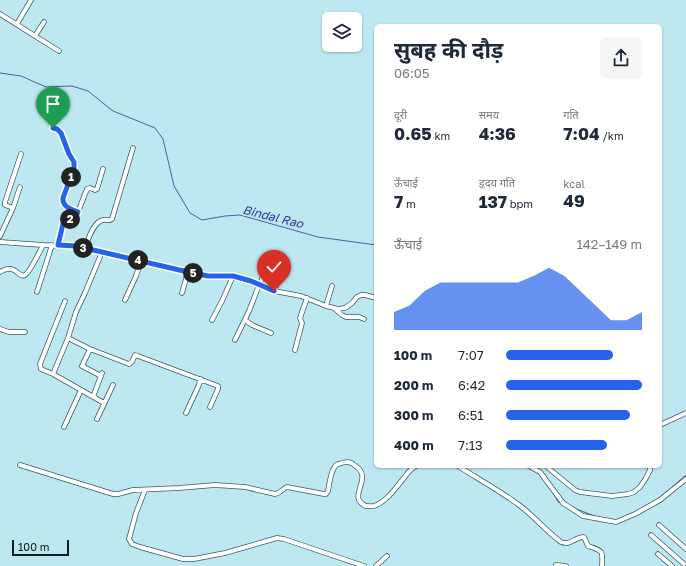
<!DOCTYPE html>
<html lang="hi">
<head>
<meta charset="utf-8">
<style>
  :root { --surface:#fff; --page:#f6f6f7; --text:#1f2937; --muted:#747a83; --accent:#2563eb }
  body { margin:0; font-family:"Golos Text","Noto Sans Devanagari",sans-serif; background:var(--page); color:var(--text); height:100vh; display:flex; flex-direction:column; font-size:15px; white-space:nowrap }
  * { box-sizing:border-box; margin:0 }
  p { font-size:13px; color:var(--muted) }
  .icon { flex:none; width:22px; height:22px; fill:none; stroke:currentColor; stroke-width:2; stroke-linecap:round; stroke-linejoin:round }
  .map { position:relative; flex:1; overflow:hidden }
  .details { position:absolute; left:374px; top:24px; width:288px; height:444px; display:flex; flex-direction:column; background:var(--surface); border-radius:6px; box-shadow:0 1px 3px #0004 }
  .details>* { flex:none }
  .controls { position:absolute; left:322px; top:12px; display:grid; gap:8px }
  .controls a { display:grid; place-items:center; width:40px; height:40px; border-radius:6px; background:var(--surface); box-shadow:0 1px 3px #0004; font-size:20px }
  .scale { position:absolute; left:12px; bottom:10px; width:57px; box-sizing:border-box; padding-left:4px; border:2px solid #0c1c1f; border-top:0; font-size:11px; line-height:14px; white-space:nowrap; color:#0c1c1f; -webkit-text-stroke:3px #bee8f1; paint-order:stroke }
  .pin { position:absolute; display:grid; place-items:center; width:34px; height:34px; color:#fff; margin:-41px -17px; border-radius:50% 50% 50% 0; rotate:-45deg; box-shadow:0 0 4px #0007 }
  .pin .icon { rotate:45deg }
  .km { position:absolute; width:20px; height:20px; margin:-10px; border-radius:50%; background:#222; color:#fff; font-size:11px; line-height:20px; text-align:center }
  .round { display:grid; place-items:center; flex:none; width:42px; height:42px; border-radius:6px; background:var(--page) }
  .summary { display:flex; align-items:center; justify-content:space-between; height:68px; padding:0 20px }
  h1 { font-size:22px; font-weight:700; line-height:30px }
  .stats { display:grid; grid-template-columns:repeat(3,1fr); gap:6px; height:68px; padding:4px 20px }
  .stats div { display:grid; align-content:center }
  .stats b { font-size:17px; font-weight:700 }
  .stats small { font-size:11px; font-weight:400 }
  .stats p { font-size:11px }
  .chart { height:112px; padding:8px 20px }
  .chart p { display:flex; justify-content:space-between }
  .chart svg { width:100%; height:72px; margin-top:4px; fill:var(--accent); opacity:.7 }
  ul { padding:0 20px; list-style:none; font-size:13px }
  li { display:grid; grid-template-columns:64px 48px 1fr; align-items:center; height:30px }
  li i { height:10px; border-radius:5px; background:var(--accent) }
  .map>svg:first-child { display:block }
</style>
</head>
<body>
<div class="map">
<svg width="686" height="566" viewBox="0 0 686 566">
  <rect width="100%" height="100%" fill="#bee8f1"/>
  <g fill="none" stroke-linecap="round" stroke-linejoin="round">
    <path stroke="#4f5e9a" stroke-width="1" d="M0,73L21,76L46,87L72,86L88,91L113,111L155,128L163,139L174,186L190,213L202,220L225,216L240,215L318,237L376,245
      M669,490L686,475
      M554,494L558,502L561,503
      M574,508L597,517"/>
    <g stroke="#375d66" stroke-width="5.5">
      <path id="minor" d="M0,14L59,51
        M17,24L31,0
        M35,36L44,22
        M53,128L57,129L61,133L69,154L74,162V168L63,198L64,204L78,212C75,216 71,217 68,220C60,227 60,236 58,245
        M13,208L20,187
        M78,212L87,189L90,188L95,190L97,189L103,169
        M0,236L13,208L5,205V202L21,154
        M0,242L43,245L76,246L188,272L208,276H233L251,281L274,291L301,296L326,306L338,309L345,308L352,303L357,297L361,295H365L376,298
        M85,248C88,240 93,222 103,220C107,219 108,222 112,219L133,148
        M102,252L85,293L76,312L68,338L53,374L104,403
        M0,272C16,262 18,279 25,275C30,272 40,251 43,245
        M260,285C265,270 265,267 277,255
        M274,291C276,286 279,280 279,275C280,269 281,267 285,262
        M37,292L52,245
        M182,293L188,272
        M125,300L136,276L141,261
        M326,306L332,286
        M334,308L342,315L346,317H359L364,319
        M212,320L222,301L233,276
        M245,320L252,325L271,333
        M0,329L9,332H25
        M68,338L90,349
        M235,340L249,311L259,285
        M295,350L302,323L300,318L307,298
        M53,374L41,369L40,364L65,301
        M101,376L82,366L90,349L129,364L132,362L135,355L138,356L218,386V389L210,407
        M93,397L102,373
        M186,413L198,387L201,379
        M97,419L113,385
        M660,425L686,413
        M64,427L81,390
        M20,465L113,494H118L133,490L179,488L215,485L245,487L275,494C281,493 282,489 287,487L324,494H326L328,491C329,485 331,472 334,468C335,466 337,464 339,464C343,462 349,461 353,464C373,476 354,489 359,500C362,506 368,507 374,506C386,502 396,488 403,479C407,474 410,469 416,466
        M458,466C478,479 499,490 519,505C534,516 546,531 561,542C571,546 574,537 584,537L588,546C603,551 603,550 602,566
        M529,466L540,472L563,503L583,516L616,522L635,514L660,500L686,479
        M546,466L575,490L580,492L612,496L628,494L634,492L640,487L646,478L650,470V466
        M145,490L136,513L129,539L132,544L140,547L183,559H194L225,553L277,538L284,539L364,566
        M659,525L686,549
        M651,535L684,564
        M658,554L672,566
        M556,565L566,566
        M376,566L387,556"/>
    </g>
    <use href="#minor" stroke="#fff" stroke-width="4"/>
  </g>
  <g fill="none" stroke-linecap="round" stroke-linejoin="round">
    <g stroke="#fff" stroke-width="8">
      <path id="route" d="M53,128L57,129L61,133L69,154L74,162V168L63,198C62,207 71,209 78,212L76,215L63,224L58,245L76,246L188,272L208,276H233L251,281L274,291"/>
    </g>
    <use href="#route" stroke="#2563eb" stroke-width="5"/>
  </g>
  <g text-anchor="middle" stroke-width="3" stroke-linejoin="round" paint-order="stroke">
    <g font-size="12" font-style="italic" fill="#303496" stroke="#bee8f1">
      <text transform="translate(273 217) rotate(14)" y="4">Bindal Rao</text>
    </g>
  </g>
</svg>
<div class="controls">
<a><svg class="icon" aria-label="layers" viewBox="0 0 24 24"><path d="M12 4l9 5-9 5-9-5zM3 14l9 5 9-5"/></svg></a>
</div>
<div class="scale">100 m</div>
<div class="pin" style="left:53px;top:128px;background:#1e9e55"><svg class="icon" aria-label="arrive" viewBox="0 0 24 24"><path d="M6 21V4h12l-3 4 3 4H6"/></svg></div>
<div class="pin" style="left:274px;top:291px;background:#d93025"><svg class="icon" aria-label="check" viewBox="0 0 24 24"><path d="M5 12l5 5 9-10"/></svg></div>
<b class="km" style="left:71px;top:177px">1</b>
<b class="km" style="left:70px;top:219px">2</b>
<b class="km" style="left:83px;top:248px">3</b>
<b class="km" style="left:138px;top:260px">4</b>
<b class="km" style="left:193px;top:273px">5</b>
<section class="details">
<div class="summary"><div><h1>सुबह की दौड़</h1><p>06:05</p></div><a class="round"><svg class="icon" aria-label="share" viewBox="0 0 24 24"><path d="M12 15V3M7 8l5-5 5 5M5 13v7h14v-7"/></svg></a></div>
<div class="stats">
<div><p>दूरी</p><b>0.65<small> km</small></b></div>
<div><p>समय</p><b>4:36</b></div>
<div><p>गति</p><b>7:04<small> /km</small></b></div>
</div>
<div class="stats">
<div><p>ऊँचाई</p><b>7<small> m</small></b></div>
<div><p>हृदय गति</p><b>137<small> bpm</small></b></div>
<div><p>kcal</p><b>49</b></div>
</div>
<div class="chart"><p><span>ऊँचाई</span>142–149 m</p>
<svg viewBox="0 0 160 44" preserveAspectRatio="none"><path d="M0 44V33L10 29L20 20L30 15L40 15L50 15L60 15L70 15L80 15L90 11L100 6L110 11L120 20L130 29L140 38L150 38L160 33V44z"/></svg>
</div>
<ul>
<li><b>100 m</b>7:07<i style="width:79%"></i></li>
<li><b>200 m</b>6:42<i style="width:100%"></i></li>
<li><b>300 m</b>6:51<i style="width:91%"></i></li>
<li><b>400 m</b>7:13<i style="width:74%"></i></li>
</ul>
</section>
</div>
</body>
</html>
